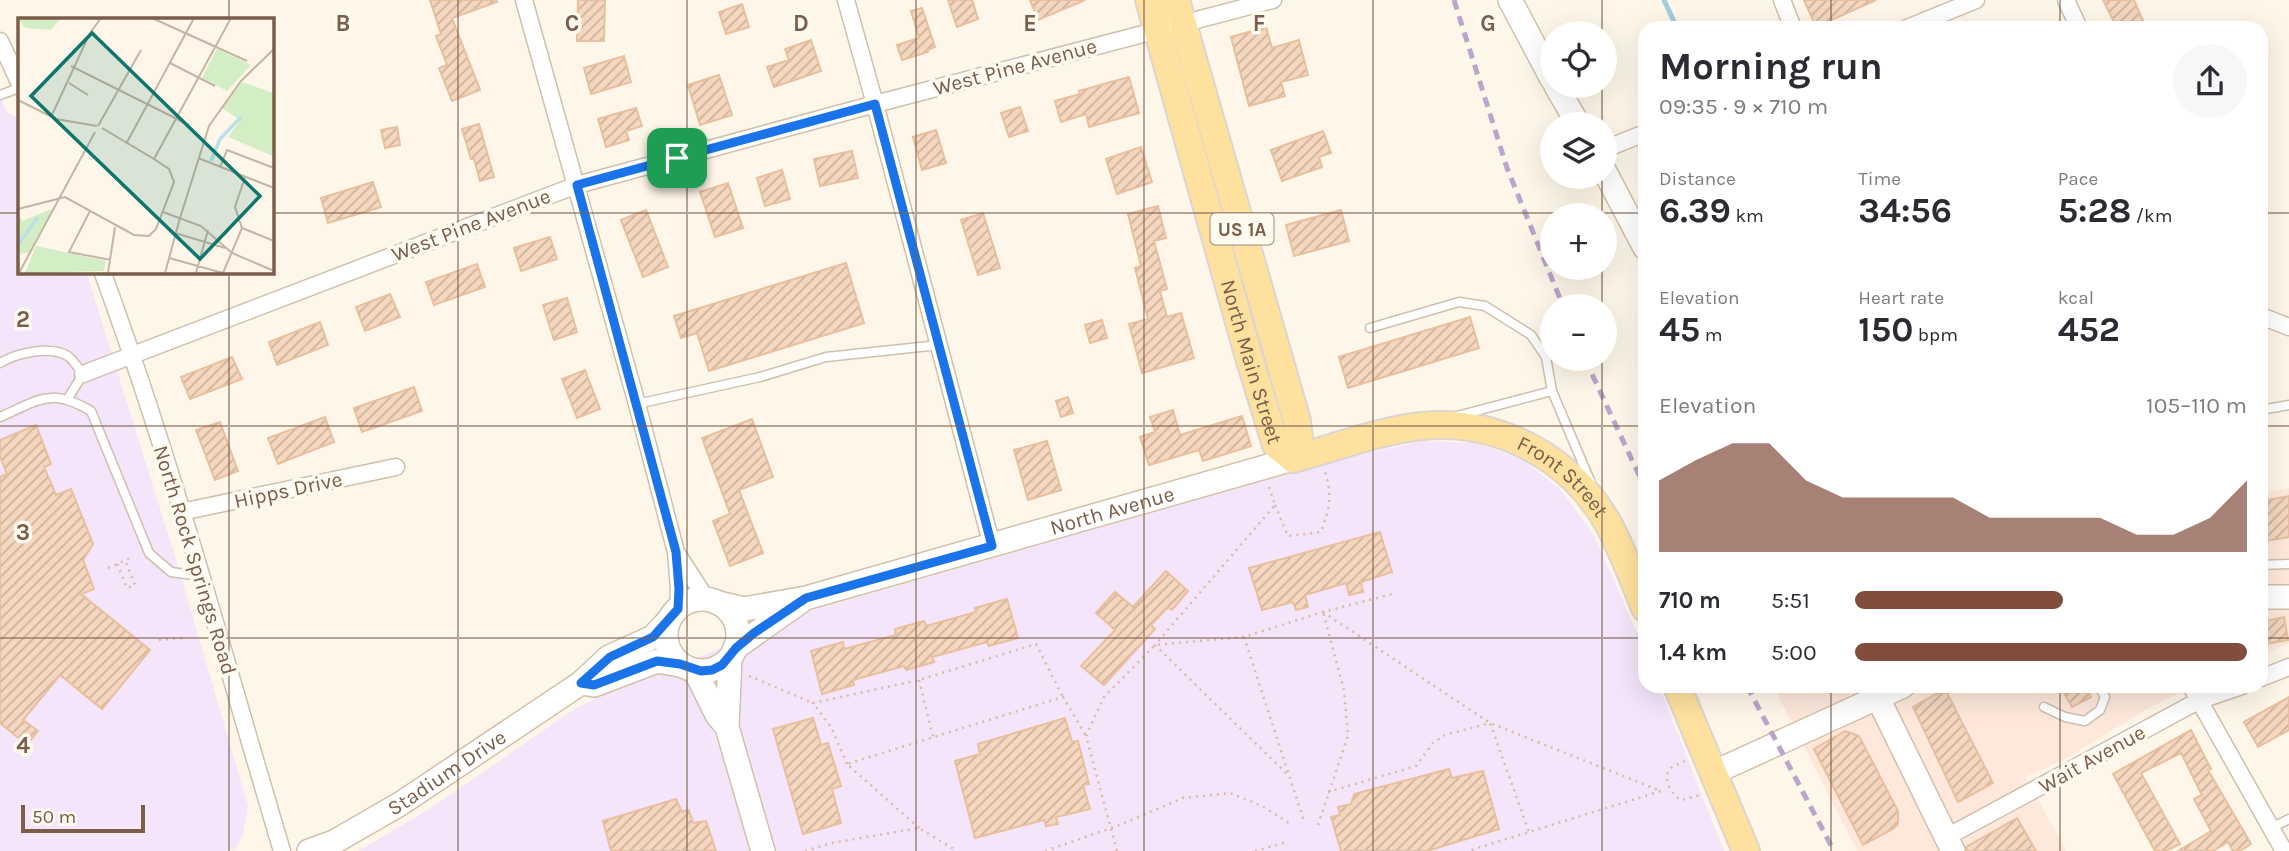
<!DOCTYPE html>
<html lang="en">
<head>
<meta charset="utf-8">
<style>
  :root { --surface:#fff; --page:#f7f7f7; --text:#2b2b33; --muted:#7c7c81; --accent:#824d3c }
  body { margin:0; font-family:Karla,sans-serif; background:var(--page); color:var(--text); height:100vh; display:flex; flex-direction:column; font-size:26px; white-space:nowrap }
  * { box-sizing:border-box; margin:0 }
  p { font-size:23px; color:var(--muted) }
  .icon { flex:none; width:38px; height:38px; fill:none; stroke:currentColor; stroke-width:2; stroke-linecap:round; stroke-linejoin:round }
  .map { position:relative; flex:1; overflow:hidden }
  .side { position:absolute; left:1638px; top:21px; width:630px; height:672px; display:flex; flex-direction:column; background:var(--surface); border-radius:21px; box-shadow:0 7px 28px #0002 }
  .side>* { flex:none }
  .tools { position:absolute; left:1540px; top:21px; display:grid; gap:14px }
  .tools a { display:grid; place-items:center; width:77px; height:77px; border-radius:50%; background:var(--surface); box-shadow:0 7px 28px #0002; font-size:35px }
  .scale { position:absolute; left:21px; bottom:18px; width:124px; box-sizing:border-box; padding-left:7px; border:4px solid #7a5e4a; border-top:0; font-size:19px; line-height:24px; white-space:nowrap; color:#7a5e4a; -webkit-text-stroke:5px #fffaf0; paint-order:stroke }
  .pin { position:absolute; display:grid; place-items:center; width:60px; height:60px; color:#fff; margin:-30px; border-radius:14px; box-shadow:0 4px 10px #0006 }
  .round { display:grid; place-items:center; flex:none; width:74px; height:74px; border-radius:37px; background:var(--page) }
  .headline { display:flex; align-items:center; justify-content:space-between; height:119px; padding:0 21px }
  h1 { font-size:38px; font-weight:700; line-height:52px }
  .figures { display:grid; grid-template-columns:repeat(3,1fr); gap:10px; height:119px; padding:7px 21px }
  .figures div { display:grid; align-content:center }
  .figures b { font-size:35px; font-weight:700 }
  .figures small { font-size:19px; font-weight:400 }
  .figures p { font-size:19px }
  .chart { height:196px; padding:14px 21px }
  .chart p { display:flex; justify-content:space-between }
  .chart svg { width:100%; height:126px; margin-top:7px; fill:var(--accent); opacity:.7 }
  ul { padding:0 21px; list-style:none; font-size:23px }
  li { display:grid; grid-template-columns:112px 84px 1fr; align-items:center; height:52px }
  li i { height:18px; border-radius:9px; background:var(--accent) }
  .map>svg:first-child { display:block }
</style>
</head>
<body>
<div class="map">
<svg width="2289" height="851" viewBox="0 0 2289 851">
  <defs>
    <pattern id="building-hatch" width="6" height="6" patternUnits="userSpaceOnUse" patternTransform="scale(1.75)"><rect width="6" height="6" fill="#f5d7bf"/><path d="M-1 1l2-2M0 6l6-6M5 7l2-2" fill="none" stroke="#cbb29d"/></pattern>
  </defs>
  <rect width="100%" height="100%" fill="#fef7e9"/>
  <path fill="#fee8dc" d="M2289,488V643L2261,656V493Z
    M1773,686H2194L2149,708L2069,757L2026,777L2066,851H1857Z"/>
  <path fill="#f4e5fa" d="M0,97L7,112L19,119V271H86L178,566L248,806L243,835L235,849L223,851H0Z
    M1422,441L1476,443L1524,460L1561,490L1594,535L1645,651V686H1659L1724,851H358L428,810L573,710L647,671L681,665L796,615L1336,460Z"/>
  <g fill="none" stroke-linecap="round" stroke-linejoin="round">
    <path stroke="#a1cfdc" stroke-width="5" d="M1664,0L1677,28"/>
  </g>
  <path fill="url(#building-hatch)" stroke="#e9bf9e" stroke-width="2" d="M430,0H496L497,2L452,18L480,90L452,101L439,68L447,65L436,36L441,34Z
    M578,0H605L604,41H577Z
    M948,0H972L978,19L957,27Z
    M1030,0H1085L1038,20Z
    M1804,0H1876L1816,27Z
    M2103,0H2134L2146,28H2117Z
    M742,4L749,27L726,34L719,12Z
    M922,8L935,47L927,50L928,52L902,60L897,45L919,38L911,11Z
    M1266,27L1272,48L1299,40L1308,75L1281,82L1285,96L1249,106L1231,37Z
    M811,40L821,71L774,87L767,67L789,60L785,49Z
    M624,56L631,82L591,94L584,68Z
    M719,75L732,115L700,125L688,85Z
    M1129,77L1139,113L1089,127L1086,114L1061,122L1055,101L1080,94L1079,91Z
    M1020,107L1028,131L1009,137L1001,113Z
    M636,108L642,126L626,131L629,140L606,147L598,119Z
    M479,124L494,177L480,181L474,159H471L462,129Z
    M397,127L400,145L385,148L381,130Z
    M936,130L946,163L922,170L913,137Z
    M1323,131L1331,153L1319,157L1322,167L1282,181L1271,150Z
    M1141,147L1152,182L1117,194L1106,159Z
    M852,151L858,178L820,186L814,159Z
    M782,170L790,199L765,206L757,178Z
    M373,182L381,207L328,223L321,198Z
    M728,183L743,228L715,237L700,192Z
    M1158,206L1166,238L1154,241L1167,289L1160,291L1167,317L1181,313L1194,358L1142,373L1129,324L1148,319L1135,268L1141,266L1128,214Z
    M646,210L668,267L643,277L621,220Z
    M1341,210L1349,241L1294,256L1286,225Z
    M983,213L1000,268L978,275L961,220Z
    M550,237L557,259L521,271L514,248Z
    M846,263L864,323L709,371L697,333L681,338L674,316Z
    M477,264L485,287L434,305L426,282Z
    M390,294L400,317L365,331L356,307Z
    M567,298L577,332L554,340L543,305Z
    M1470,317L1479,348L1348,388L1339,357Z
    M1102,320L1107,338L1090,343L1085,325Z
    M320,322L328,345L277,365L269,342Z
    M232,357L242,379L190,399L181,377Z
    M585,370L600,409L577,418L562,379Z
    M414,387L422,411L362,432L354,408Z
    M1068,397L1073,413L1061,417L1056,401Z
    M1173,410L1180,435L1242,416L1251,446L1203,461L1199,450L1149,465L1140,437L1155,432L1150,417Z
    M325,417L334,442L278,464L268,438Z
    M752,419L773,477L739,490L763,553L730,566L713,521L730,514L702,438Z
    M220,422L238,471L215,480L196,430Z
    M36,425L51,464L44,467L56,495L71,489L93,544L83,560L94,589L81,594L150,650L102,709L60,675L23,720L38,731L27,745L0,723V477L7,474L0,456V440Z
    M1047,441L1061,490L1028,500L1014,450Z
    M2289,496V537L2261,542V501Z
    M1380,532L1392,572L1361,582L1363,592L1349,595L1346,583L1305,595L1308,607L1296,610L1293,602L1262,610L1249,568Z
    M1166,571L1188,591L1172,610L1168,607L1151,625L1155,629L1104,685L1081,666L1115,630L1096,613L1115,592L1133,607Z
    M1007,599L1018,638L989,646L987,642L932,657L934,662L906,670L904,666L853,680L854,685L822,694L811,651L843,642L844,649L896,635L895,629L924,621L926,626L976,612L975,608Z
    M2284,617L2288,640L2261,645V622Z
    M2060,686H2085L2091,697L2072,707Z
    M1945,689L1993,783L1958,802L1913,707Z
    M2289,697V730L2258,747L2244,722Z
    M813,718L821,745L828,743L841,786L832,789L841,823L803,834L773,729Z
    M1065,718L1072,742L1078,741L1089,784L1083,785L1090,809L1056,817L1058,824L1046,826L1044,820L975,838L955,761L980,754L978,744Z
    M2191,730L2211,769L2208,770L2251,844L2240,851H2233L2228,842L2213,851H2178L2211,831L2194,799L2202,795L2181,753L2141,773L2180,844L2166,851H2155L2113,774Z
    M1845,731L1859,736L1898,811V824L1893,829L1863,845L1814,749Z
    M1449,769L1452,778L1483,771L1499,829L1427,851H1341L1331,817L1340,815L1338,807L1351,804L1354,794Z
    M676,799L682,812L689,810L693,823L706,821L716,851H611L603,821Z
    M2017,818L2036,851H1967L1966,847Z"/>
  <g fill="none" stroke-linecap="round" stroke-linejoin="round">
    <g stroke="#d1bfad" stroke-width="11">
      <path id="lane" d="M0,95L19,88
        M1370,328L1459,302L1485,306L1531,335L1546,357L1552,391
        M0,363C17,353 50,345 68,356C73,360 79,369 83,374L67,400
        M637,404L760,377L826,357L939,345
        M2261,410L2289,405
        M1457,416L1552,391L1591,483
        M0,417C40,400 49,387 91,411L149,553L171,572L200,576
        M2261,565L2289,564
        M2044,707L2065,717L2085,721L2100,710L2105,697L2099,686
        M2271,828L2289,819"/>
    </g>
    <g stroke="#d1bfad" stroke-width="19">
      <path id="street" d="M524,0L637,404L676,552L679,589L678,609
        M846,0L875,104L992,546
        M1782,0L1793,28
        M2066,0L2079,28
        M1907,28L1976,0
        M0,41L19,82
        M1605,149L1645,133
        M102,271C172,461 224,657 282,851
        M2261,316L2289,327
        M83,374L577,185L875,104L1273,0
        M181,512L396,467
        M676,552L707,600
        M2261,678L2289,667
        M2191,686L2284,851
        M1945,838L2198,701L2242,686"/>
    </g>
    <g stroke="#d4c0aa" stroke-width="26">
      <g id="secondary">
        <path d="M1510,0L1552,79"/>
        <path d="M1556,86L1578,124"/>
        <path d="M1605,172L1645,248"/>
        <path d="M2261,597H2289"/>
        <circle cx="702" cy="635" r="36"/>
        <path id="s1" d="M718,603L744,609L806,598L1293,459"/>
        <path d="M735,648L800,602"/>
        <path d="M695,670L717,715L727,727L763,851"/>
        <path d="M581,683L594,685L657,661L680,665"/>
        <path d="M1872,686L1953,851"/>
        <path d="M727,727L730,658"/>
        <path d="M1713,773L1903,686"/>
        <path id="s2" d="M309,851L334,842L400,804L581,683L609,657L653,637L669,620"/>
      </g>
    </g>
    <g stroke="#dcd5d0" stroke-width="30">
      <g id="primary">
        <path id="s3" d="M1149,0L1248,354L1276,445L1293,459"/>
        <path d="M1176,0L1297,421L1299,438L1293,459"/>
        <path id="s4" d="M1293,459C1333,448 1382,430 1422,426C1498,418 1572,458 1609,525C1623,552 1634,580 1645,608"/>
        <path d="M1677,686L1746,851"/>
      </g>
    </g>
    <path stroke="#dbbba1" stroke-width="2.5" stroke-dasharray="2 5" stroke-linecap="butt" d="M1269,487L1275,505L1155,645L1289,776
      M1275,505L1288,536L1321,532C1329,510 1333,495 1325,472
      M117,564L127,588L135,585L125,560
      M108,568L131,558
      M1323,612L1490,723L1661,791L1468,851
      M1244,637L1304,821
      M159,640L182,638
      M749,676L813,703
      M919,680L933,737
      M1685,761C1679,764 1672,766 1669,770C1662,780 1673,796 1681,800L1700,795
      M847,764L831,727L813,703L919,680L1036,644L1063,697
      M1328,792L1416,766L1433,743L1445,735L1490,723L1529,832
      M1318,825L1348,736L1344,690L1323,612
      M919,828L847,764L1063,697L1086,736
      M805,851L832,843L919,828L957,851
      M1045,851L1117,826L1183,798L1230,793L1262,806L1292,825
      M1117,851L1086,736L1104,697L1155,645L1244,637L1323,612L1396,593
      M1255,851L1284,843"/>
    <use href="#lane" stroke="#fff" stroke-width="8"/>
    <use href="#street" stroke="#fff" stroke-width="16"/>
    <use href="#secondary" stroke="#fff" stroke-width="23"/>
    <use href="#primary" stroke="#ffe19f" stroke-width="26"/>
    <path stroke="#bba5ca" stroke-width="5" stroke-dasharray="10 7" stroke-linecap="butt" d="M1454,0L1507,168L1563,306
      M1585,359L1645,488
      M1747,686L1834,851"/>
  </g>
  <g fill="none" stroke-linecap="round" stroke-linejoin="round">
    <g stroke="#fff" stroke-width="14">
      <path id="route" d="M875,104L992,546L806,598L754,633L736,648L722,665L712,670L701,671L680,664L657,661L594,685L581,683L610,657L653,637L678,609L679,589L676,552L577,185Z"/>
    </g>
    <use href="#route" stroke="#1a73e8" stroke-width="9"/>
  </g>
  <path fill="none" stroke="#7a5e4a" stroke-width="2" stroke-opacity="0.55" d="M229,0V19M458,0V851M687,0V851M916,0V851M1144,0V851M1373,0V851M1602,0V33M1831,0V28M2060,0V28M1602,86V124M1602,177V215M0,213H19M271,213H1645M2261,213H2289M1602,268V306M229,271V851M1602,359V851M0,426H1645M2261,426H2289M0,638H1645M2261,638H2289M1831,686V851M2060,686V851"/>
  <g text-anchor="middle" stroke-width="7" stroke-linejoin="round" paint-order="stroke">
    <rect fill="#fffaf0" stroke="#a28d7c" stroke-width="2" x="1210.5" y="213.5" width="63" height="31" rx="5"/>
    <g font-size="19" font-weight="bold" fill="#7a5e4a">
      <text x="1242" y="236">US 1A</text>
    </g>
    <g font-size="21" fill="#7a5e4a" stroke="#fffaf0">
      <text transform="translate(1015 67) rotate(-15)" y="7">West Pine Avenue</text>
      <text transform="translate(471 225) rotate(-21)" y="7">West Pine Avenue</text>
      <text dy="7" stroke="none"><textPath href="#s3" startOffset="376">North Main Street</textPath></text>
      <text dy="7" stroke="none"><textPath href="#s4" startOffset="289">Front Street</textPath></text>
      <text transform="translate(288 490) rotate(-12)" y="7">Hipps Drive</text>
      <text dy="7" stroke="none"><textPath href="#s1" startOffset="408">North Avenue</textPath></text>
      <text transform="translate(195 560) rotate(73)" y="7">North Rock Springs Road</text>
      <text transform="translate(2092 759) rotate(-29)" y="7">Wait Avenue</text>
      <text dy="7" stroke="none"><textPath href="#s2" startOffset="159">Stadium Drive</textPath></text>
    </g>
  </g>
  <g transform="translate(18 18)">
    <rect width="256" height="256" fill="#fef7e9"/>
    <path d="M199,31L233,47L209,73L184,60Z" fill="#d3edc5"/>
    <path d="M36,190L11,235L0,236V193L4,203Z" fill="#d3edc5"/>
    <path d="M224,64L255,75V138L210,119L222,102L204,90Z" fill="#d3edc5"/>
    <path d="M18,228L88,243L86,253L7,255Z" fill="#d3edc5"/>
    <path d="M0,0H43L33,12L7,10Z" fill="#d3edc5"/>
    <path fill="none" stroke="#bbe0e9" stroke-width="3.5" d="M193,143L202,121L223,99M0,227L20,199"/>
    <path fill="none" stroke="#c5b5a4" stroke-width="2" d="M134,0L229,43M152,45L197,68M53,48L171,107M51,65L70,77M0,82L38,101L79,108M33,99L72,15L83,0M80,108L123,32M84,110L136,141M108,126L176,0M180,140L256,170M136,141L213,0M202,149L209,132L256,150M0,191L47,179L116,217L131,218L138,211L156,164L151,151L136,141M72,193L51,234L93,242M145,194L183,208L214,235L256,253M162,200L191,108L223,63L256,31M224,210L217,189L227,159M224,210L256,223M157,215L207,230M151,240L205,255M1,255L77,114M90,255L97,209M147,255L162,200M178,255L190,212M205,255L224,210"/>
    <path fill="#0f766e" fill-opacity="0.15" stroke="#0f766e" stroke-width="3.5" d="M74,15L242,178L182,241L13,78Z"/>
    <rect width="256" height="256" fill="none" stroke="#7a5e4a" stroke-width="3.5"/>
  </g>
  <g font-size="23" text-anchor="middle" font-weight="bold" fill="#7a5e4a" stroke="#fffaf0" stroke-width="7" stroke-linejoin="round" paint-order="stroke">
    <text x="343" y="31">B</text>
    <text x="572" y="31">C</text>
    <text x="801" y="31">D</text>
    <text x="1030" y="31">E</text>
    <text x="1259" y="31">F</text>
    <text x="1488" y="31">G</text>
    <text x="23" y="327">2</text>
    <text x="23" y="540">3</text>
    <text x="23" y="753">4</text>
  </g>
</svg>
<div class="tools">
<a><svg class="icon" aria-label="locate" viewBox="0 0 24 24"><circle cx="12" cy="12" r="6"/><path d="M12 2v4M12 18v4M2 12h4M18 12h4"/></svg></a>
<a><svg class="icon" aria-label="layers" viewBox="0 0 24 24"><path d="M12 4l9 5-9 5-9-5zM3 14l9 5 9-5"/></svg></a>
<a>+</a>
<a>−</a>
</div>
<div class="scale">50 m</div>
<div class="pin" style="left:677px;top:158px;background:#1e9e55"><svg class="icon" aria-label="arrive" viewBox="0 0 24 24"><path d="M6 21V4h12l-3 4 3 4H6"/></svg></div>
<section class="side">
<div class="headline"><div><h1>Morning run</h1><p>09:35 · 9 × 710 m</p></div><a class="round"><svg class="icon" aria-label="share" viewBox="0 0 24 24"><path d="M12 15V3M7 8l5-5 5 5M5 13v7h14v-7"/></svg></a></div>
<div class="figures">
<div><p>Distance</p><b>6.39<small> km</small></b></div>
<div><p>Time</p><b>34:56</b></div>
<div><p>Pace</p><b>5:28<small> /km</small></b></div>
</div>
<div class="figures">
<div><p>Elevation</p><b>45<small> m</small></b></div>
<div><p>Heart rate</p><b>150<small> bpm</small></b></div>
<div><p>kcal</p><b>452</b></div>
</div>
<div class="chart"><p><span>Elevation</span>105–110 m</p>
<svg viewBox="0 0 160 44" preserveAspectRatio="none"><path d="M0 44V19L10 12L20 6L30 6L40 19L50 25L60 25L70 25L80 25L90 32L100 32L110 32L120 32L130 38L140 38L150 32L160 19V44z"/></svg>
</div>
<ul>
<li><b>710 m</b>5:51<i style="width:53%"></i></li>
<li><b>1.4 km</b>5:00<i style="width:100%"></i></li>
</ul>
</section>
</div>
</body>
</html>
